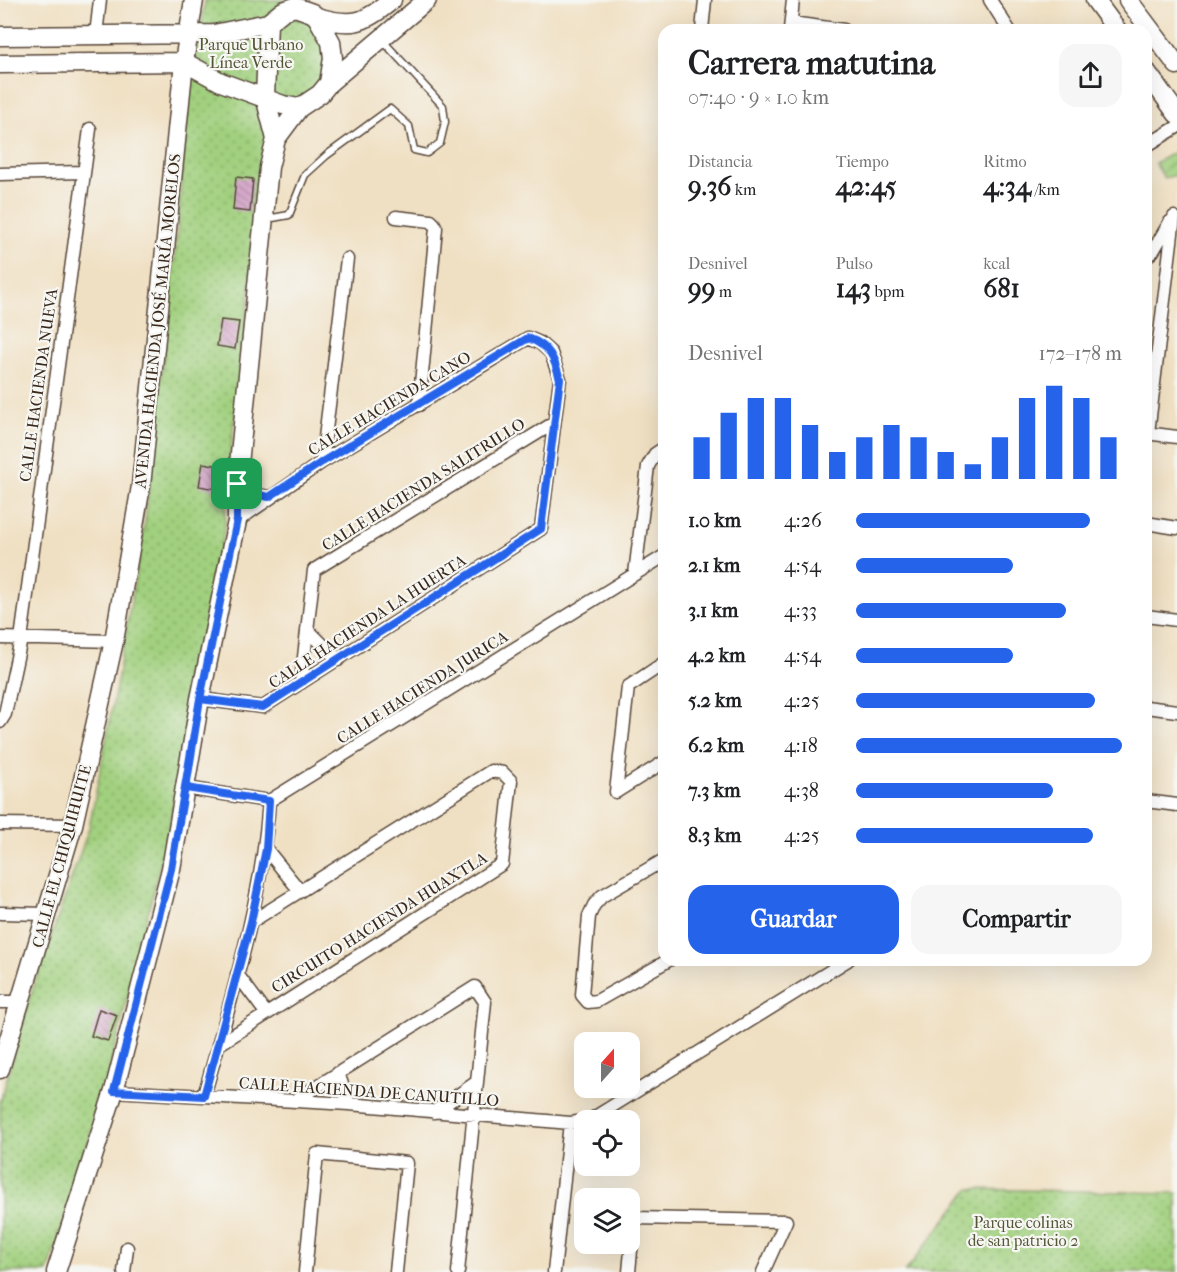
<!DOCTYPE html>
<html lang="es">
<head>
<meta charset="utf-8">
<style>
  :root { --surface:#fff; --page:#f6f6f6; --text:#202124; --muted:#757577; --accent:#2563eb }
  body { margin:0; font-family:"IM FELL French Canon",serif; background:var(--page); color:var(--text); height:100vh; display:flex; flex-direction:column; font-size:22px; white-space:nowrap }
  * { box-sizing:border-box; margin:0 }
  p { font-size:20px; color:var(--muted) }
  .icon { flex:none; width:33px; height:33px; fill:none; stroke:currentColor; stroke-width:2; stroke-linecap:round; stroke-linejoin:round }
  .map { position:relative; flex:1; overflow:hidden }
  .details { position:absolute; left:658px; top:24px; width:494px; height:942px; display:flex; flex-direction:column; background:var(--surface); border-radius:18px; box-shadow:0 6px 24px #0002 }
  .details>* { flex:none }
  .needle { width:39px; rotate:21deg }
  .tools { position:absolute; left:574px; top:1032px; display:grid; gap:12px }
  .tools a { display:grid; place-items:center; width:66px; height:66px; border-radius:12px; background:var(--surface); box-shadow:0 6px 24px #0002; font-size:30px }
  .pin { position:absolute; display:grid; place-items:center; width:51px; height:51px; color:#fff; margin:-26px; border-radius:12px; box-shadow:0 3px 9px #0006 }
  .round { display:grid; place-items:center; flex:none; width:63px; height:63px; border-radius:18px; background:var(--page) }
  .summary { display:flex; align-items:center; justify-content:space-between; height:102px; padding:0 30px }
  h1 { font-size:33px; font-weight:700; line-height:45px }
  .figures { display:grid; grid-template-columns:repeat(3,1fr); gap:9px; height:102px; padding:6px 30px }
  .figures div { display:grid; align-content:center }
  .figures b { font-size:26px; font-weight:700 }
  .figures small { font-size:16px; font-weight:400 }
  .figures p { font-size:16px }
  .chart { height:168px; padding:12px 30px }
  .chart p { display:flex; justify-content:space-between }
  .chart svg { width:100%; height:108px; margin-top:6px; stroke:var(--accent); stroke-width:6 }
  .action { display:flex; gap:12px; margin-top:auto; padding:12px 30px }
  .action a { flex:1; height:69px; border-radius:18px; background:var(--accent); color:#fff; font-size:24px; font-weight:700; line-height:69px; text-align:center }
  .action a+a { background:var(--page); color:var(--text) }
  ul { padding:0 30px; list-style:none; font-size:20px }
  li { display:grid; grid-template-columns:96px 72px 1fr; align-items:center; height:45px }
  li i { height:15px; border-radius:8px; background:var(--accent) }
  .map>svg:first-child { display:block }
</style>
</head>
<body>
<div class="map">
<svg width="1177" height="1272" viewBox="0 0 1177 1272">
  <defs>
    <pattern id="park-dots" width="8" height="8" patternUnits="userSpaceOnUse" patternTransform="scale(1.5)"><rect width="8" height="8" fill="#a1d07e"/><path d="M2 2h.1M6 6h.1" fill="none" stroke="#84a967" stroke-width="1.8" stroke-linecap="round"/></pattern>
    <pattern id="garden-furrows" width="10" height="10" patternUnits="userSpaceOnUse" patternTransform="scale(1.5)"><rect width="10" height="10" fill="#a1d07e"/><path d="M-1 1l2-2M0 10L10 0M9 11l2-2" fill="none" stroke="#84a967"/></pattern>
    <pattern id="building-back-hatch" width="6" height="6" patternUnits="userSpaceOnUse" patternTransform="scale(1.5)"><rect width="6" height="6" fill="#d5a7ca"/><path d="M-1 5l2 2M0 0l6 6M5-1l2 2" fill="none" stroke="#ae88a3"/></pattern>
  </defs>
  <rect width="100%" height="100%" fill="#f6f6f2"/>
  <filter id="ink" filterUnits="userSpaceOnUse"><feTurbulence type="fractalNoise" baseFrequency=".0167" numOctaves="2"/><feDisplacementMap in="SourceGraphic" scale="12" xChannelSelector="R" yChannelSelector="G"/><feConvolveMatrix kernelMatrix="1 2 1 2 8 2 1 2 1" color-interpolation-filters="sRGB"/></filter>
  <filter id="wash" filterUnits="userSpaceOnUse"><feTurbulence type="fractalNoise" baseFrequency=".008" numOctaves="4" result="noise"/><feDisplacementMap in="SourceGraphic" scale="24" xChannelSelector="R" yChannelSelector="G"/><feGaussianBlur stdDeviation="1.35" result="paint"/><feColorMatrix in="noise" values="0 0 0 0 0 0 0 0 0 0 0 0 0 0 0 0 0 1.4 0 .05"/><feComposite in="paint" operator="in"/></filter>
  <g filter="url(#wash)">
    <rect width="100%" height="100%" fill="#f0e0c3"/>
    <path fill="url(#park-dots)" stroke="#6e7d4e" stroke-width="1.5" d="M205,0H287L295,18L311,22L328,35L334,71L303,99L282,97L266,153L227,482L225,525L170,824L105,1088L48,1272H0V1103L28,1003L89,828L116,687L145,522L176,246L190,79L202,22Z
      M969,1189L1177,1193V1272H905Z"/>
    <path fill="url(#garden-furrows)" stroke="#6e7d4e" stroke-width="1.5" d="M1177,151V175L1164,178L1155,163Z"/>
    <g id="blocks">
      <path fill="url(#building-back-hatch)" d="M236,177L253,179L250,212L233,210Z
        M221,320L239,322L235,349L217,346Z
        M203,463L220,466L215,489L199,486Z
        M99,1009L117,1015L108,1041L91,1036Z"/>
    </g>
  </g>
  <g filter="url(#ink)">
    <use href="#blocks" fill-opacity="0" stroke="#564537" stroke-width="1.5"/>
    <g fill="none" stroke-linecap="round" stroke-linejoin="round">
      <g stroke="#564537" stroke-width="9">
        <path id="lane" d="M267,219L289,215L305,175L327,155L390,109L409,126L414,150L427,153L440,143L445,122L443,106L383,41"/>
      </g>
      <g stroke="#564537" stroke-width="15">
        <path id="street" d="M990,0L1009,30
          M791,23L844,30
          M790,29L793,0
          M702,30L705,0
          M96,35L100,0
          M1146,146L1177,127
          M0,174L83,172
          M396,217L431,221L434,224L436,228L419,405
          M1146,257L1153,251L1170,222
          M1146,433L1177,437
          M1148,433L1174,217
          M322,462L347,259
          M237,484L249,493L269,497
          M1146,523L1177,528
          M635,574L648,466L655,454L664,448
          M1146,616L1177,620
          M307,629L338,660
          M0,638L114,641
          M301,683L314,570L554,423
          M200,699L263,707L541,529L560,379L551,353L540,343L528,338L322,462L237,521
          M1146,707L1177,711
          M0,722L5,714L21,639L90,129
          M186,788L269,801L664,556
          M616,792L628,687L664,663
          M616,792L664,762
          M1146,801L1177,805
          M0,824L73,825
          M266,849L300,891
          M664,860L602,896L594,905L589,916L582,995L588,1002L597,1001L669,960
          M0,913L47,914
          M237,974L266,1013
          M0,1002H21
          M218,1045L502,864L511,781L503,773L491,771L251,922
          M338,1073L349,1104
          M114,1091L349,1104L570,1123L585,1121
          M204,1096C231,998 262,903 269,801
          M294,1101L475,987L485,1002L458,1272
          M434,1112L477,1082
          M590,1120L848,960
          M124,1272L127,1248
          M305,1272L317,1154L407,1163L396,1272
          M554,1272L570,1123
          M629,1272L634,1218L786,1221L763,1272"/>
      </g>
      <g stroke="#564537" stroke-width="21">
        <path id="secondary" d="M1095,0L1117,30
          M1128,0L1177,65
          M317,17C352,27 364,24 392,0
          M268,23L265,97L276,139
          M0,36L214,34L268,23L283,11L295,7L312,13L317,17L331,42L333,58L329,83L320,94L299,108L283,105L221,82L184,62L0,64
          M1146,71L1177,114
          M329,83L427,0
          M0,1069L73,825L114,641L141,486L184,62L194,0
          M56,1272L114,1091L171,869L200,699L237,521V484L269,167L276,139L299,108"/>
      </g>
      <use href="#lane" stroke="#fff" stroke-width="6"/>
      <use href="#street" stroke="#fff" stroke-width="12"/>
      <use href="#secondary" stroke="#fff" stroke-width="18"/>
    </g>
  </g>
  <g fill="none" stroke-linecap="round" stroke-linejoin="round" filter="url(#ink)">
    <g stroke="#fff" stroke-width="12">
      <path id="route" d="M237,484V520L200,699L186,788L269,801L266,849L251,922L204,1096L114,1091L171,869L200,699L263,707L541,529L560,379C554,358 550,346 528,338L322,462L269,497L249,493L237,484"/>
    </g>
    <use href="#route" stroke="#2563eb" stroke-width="8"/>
  </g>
  <g text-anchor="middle" stroke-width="4.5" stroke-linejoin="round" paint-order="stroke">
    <g font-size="16" fill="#545436" stroke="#f6f6f2">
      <text x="251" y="50">Parque Urbano<tspan x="251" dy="18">Línea Verde</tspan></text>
      <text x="1023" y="1228">Parque colinas<tspan x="1023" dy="18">de san patricio 2</tspan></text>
    </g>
    <g font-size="16" fill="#3b2a1e" stroke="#f6f6f2">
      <text transform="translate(157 321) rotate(-84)" y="6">AVENIDA HACIENDA JOSÉ MARÍA MORELOS</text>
      <text transform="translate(38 385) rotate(-82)" y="6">CALLE HACIENDA NUEVA</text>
      <text transform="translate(389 403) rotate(-31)" y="6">CALLE HACIENDA CANO</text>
      <text transform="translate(423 484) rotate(-32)" y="6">CALLE HACIENDA SALITRILLO</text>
      <text transform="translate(367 621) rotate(-33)" y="6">CALLE HACIENDA LA HUERTA</text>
      <text transform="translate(422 687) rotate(-32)" y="6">CALLE HACIENDA JURICA</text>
      <text transform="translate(61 856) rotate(-75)" y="6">CALLE EL CHIQUIHUITE</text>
      <text transform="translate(379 922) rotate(-32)" y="6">CIRCUITO HACIENDA HUAXTLA</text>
      <text transform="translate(369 1091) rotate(4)" y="6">CALLE HACIENDA DE CANUTILLO</text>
    </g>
  </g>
</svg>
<div class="tools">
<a><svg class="needle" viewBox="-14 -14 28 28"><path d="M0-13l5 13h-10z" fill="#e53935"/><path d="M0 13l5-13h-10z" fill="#757577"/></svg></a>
<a><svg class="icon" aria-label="locate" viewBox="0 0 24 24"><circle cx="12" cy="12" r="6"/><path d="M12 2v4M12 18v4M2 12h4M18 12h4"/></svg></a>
<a><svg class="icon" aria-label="layers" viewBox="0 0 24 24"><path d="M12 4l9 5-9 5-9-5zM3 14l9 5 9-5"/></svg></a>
</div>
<div class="pin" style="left:237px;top:484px;background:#1e9e55"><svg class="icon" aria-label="arrive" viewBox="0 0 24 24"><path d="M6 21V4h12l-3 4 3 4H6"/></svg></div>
<section class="details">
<div class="summary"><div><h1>Carrera matutina</h1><p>07:40 · 9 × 1.0 km</p></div><a class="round"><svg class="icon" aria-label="share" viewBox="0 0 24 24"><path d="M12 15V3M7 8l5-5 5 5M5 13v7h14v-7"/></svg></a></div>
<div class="figures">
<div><p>Distancia</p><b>9.36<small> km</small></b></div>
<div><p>Tiempo</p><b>42:45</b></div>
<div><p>Ritmo</p><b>4:34<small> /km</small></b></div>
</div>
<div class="figures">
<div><p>Desnivel</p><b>99<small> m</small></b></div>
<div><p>Pulso</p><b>143<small> bpm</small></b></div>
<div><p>kcal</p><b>681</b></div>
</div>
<div class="chart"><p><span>Desnivel</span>172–178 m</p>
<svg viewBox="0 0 160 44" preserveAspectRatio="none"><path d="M5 44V27M15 44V17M25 44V11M35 44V11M45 44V22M55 44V33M65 44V27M75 44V22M85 44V27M95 44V33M105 44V38M115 44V27M125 44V11M135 44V6M145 44V11M155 44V27"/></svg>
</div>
<ul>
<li><b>1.0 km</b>4:26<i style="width:88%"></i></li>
<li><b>2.1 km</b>4:54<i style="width:59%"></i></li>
<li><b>3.1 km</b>4:33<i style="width:79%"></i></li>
<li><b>4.2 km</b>4:54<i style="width:59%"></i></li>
<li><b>5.2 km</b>4:25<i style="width:90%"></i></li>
<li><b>6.2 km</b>4:18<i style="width:100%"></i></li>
<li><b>7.3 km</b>4:38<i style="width:74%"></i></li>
<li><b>8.3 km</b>4:25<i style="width:89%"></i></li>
</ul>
<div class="action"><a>Guardar</a><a>Compartir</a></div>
</section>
</div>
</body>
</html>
